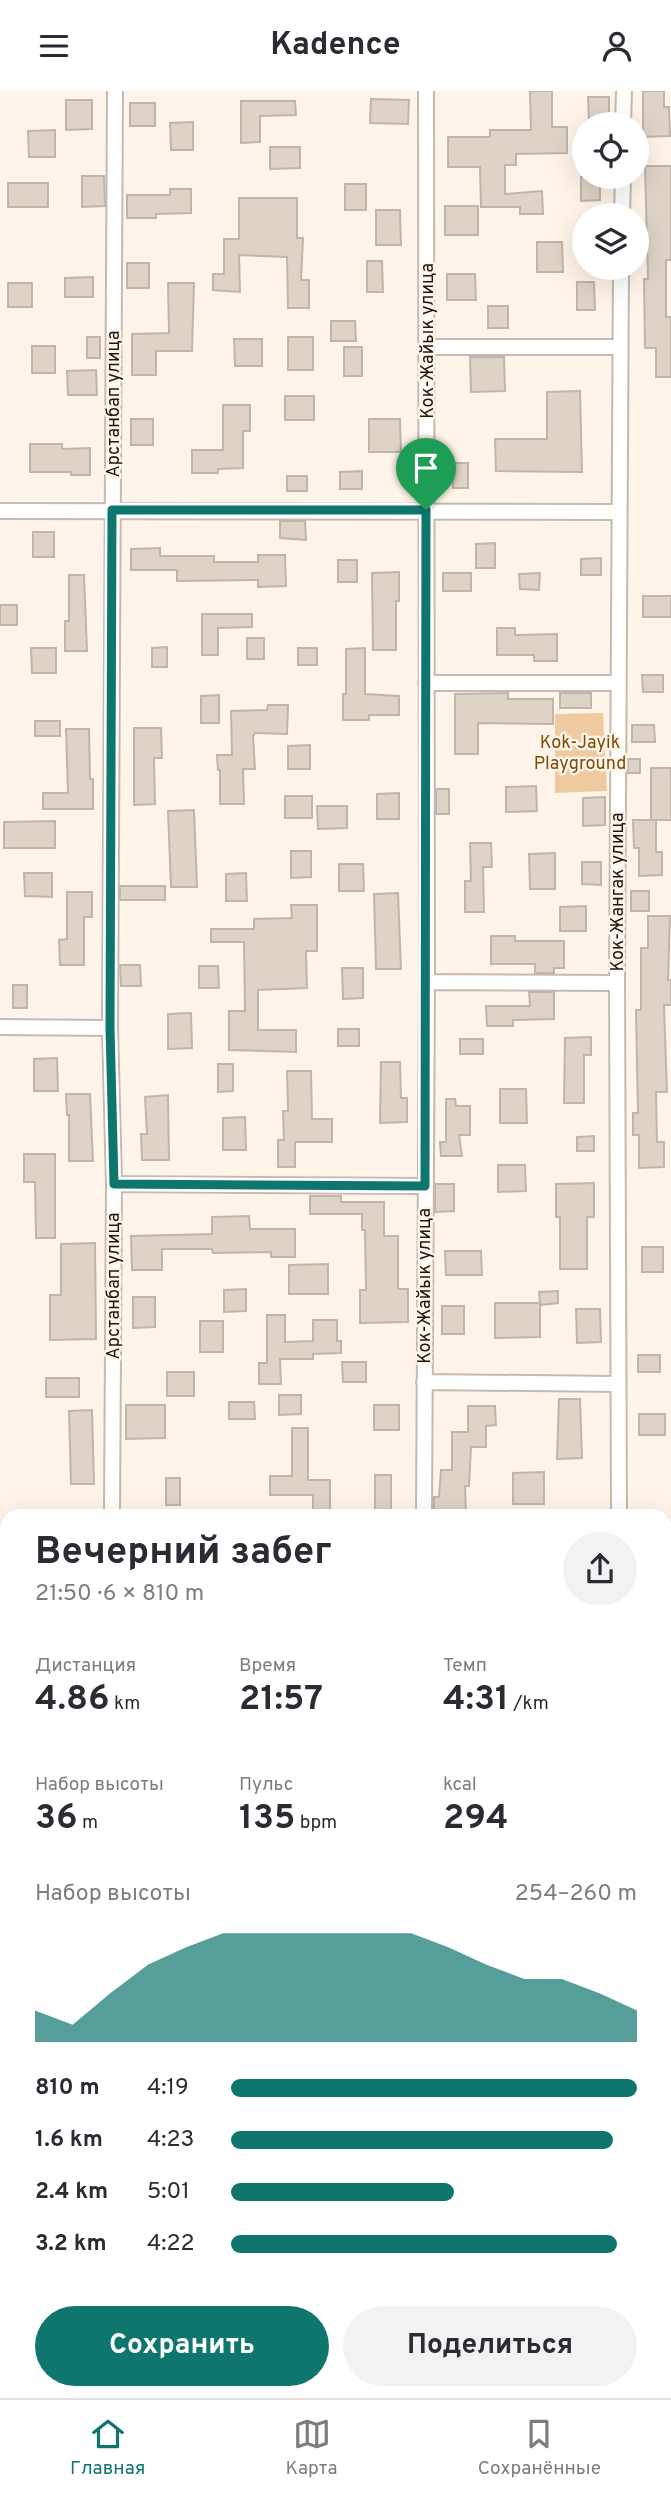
<!DOCTYPE html>
<html lang="ru">
<head>
<meta charset="utf-8">
<style>
  :root { --surface:#fff; --page:#f2f2f3; --text:#2b2b33; --muted:#7c7c81; --line:#e1e1e2; --accent:#0f766e }
  body { margin:0; font-family:Overpass,sans-serif; background:var(--page); color:var(--text); height:100vh; display:flex; flex-direction:column; font-size:26px; white-space:nowrap }
  * { box-sizing:border-box; margin:0 }
  p { font-size:23px; color:var(--muted) }
  .icon { flex:none; width:38px; height:38px; fill:none; stroke:currentColor; stroke-width:2; stroke-linecap:round; stroke-linejoin:round }
  .map { position:relative; flex:1; overflow:hidden }
  .drawer { position:absolute; left:0px; top:1418px; width:672px; height:891px; display:flex; flex-direction:column; background:var(--surface); border-radius:21px 21px 0 0; box-shadow:0 7px 28px #0002 }
  .drawer>* { flex:none }
  .fabs { position:absolute; left:572px; top:21px; display:grid; gap:14px }
  .fabs a { display:grid; place-items:center; width:77px; height:77px; border-radius:50%; background:var(--surface); box-shadow:0 7px 28px #0002; font-size:35px }
  .pin { position:absolute; display:grid; place-items:center; width:60px; height:60px; color:#fff; margin:-72px -30px; border-radius:50% 50% 50% 0; rotate:-45deg; box-shadow:0 0 7px #0007 }
  .pin .icon { rotate:45deg }
  .round { display:grid; place-items:center; flex:none; width:74px; height:74px; border-radius:37px; background:var(--page) }
  .head { display:flex; align-items:center; justify-content:space-between; height:119px; padding:0 35px }
  h1 { font-size:38px; font-weight:700; line-height:52px }
  .metrics { display:grid; grid-template-columns:repeat(3,1fr); gap:10px; height:119px; padding:7px 35px }
  .metrics div { display:grid; align-content:center }
  .metrics b { font-size:35px; font-weight:700 }
  .metrics small { font-size:19px; font-weight:400 }
  .metrics p { font-size:19px }
  .chart { height:196px; padding:14px 35px }
  .chart p { display:flex; justify-content:space-between }
  .chart svg { width:100%; height:126px; margin-top:7px; fill:var(--accent); opacity:.7 }
  .cta { display:flex; gap:14px; margin-top:auto; padding:14px 35px }
  .cta a { flex:1; height:80px; border-radius:42px; background:var(--accent); color:#fff; font-size:28px; font-weight:700; line-height:80px; text-align:center }
  .cta a+a { background:var(--page); color:var(--text) }
  ul { padding:0 35px; list-style:none; font-size:23px }
  li { display:grid; grid-template-columns:112px 84px 1fr; align-items:center; height:52px }
  li i { height:18px; border-radius:9px; background:var(--accent) }
  header { display:flex; justify-content:space-between; align-items:center; height:91px; padding:0 35px; background:var(--surface); font-size:32px; font-weight:700 }
  .tab-bar { display:flex; justify-content:space-around; align-items:center; height:98px; border-top:2px solid var(--line); background:var(--surface); font-size:19px; color:var(--muted) }
  .tab-bar a { display:grid; justify-items:center; gap:4px }
  .tab-bar .current { color:var(--accent) }
  .map>svg:first-child { display:block }
</style>
</head>
<body>
<header><svg class="icon" aria-label="menu" viewBox="0 0 24 24"><path d="M4 6h16M4 12h16M4 18h16"/></svg>Kadence<svg class="icon" aria-label="person" viewBox="0 0 24 24"><circle cx="12" cy="8" r="4"/><path d="M4 21q1-7 8-7t8 7"/></svg></header>
<div class="map">
<svg width="671" height="2307" viewBox="0 0 671 2307">
  <rect width="100%" height="100%" fill="#fff4e9"/>
  <path fill="#efc9a0" d="M603,622L607,700L555,702V623Z"/>
  <g fill="none" stroke-linecap="round" stroke-linejoin="round">
    <path stroke="#bb8d56" stroke-width="18" d="M665,1793L671,1792
      M0,1912L7,1911"/>
  </g>
  <path fill="#ddd3c7" stroke="#bfb5ab" stroke-width="2" d="M530,0H552V36H567V62L516,63V74H505V103L542,100L543,123H520V116H481L480,76H448V46H490V39H531Z
    M643,0H664V16H669L670,45L643,46Z
    M588,6H609V33H589Z
    M371,8L409,9L408,33L370,32Z
    M66,9H92V38L66,39Z
    M241,10H295L296,24L260,25V51L241,52Z
    M130,12H155V35H130Z
    M193,31V59H171L170,32Z
    M55,39V66H29L28,40Z
    M270,56H300V77L270,78Z
    M645,75H671V169H666V226H671V286H656V257H645L644,188H648Z
    M82,85H104L105,115L82,116Z
    M581,86H600V109L581,110Z
    M8,92H48V116H8Z
    M345,93H366V119H345Z
    M170,98H191V122L156,123V127H127V104H170Z
    M239,107H297V147H303L301,189H309V217H288L287,166L239,164L240,201L213,199V183H224V148H239Z
    M445,115H478V144H445Z
    M376,119H400L401,154H376Z
    M537,151H562L563,181H537Z
    M367,170H382L383,201H367Z
    M127,172H149V197H127Z
    M447,183H475L476,209H447Z
    M93,186V206H65V187Z
    M577,191H594L595,219H577Z
    M8,192H32V216H8Z
    M168,192H194L192,260H156V284H132V243L169,242Z
    M488,215H508V237H488Z
    M331,230H355L356,250H331Z
    M87,246H100V267H87Z
    M288,246H313V279H288Z
    M234,248H262V275H235Z
    M32,255H55V282H32Z
    M344,256H362V285H344Z
    M470,266H504L505,300L471,301Z
    M96,279L97,304H68L67,280Z
    M580,300L582,381L496,380L495,348H547V301Z
    M285,305H314V329H285Z
    M223,314H250V340H243V377L218,378V382H192V359H223Z
    M131,328H153V354H131Z
    M369,328H400L401,361H369Z
    M30,353H62V358L90,357V384H71V381H30Z
    M452,372H468V397H453Z
    M362,380V398H340V381Z
    M287,385H307V400H287Z
    M280,430H305L306,449L280,447Z
    M33,441H54V466H33Z
    M495,452V477H476V453Z
    M160,457V465H214V471H258V464H285L286,495L258,496V489L177,490V479H131V458Z
    M601,467V484H581V468Z
    M338,469H357V491H338Z
    M399,481V510H396V559H373L372,482Z
    M443,482H471V500H443Z
    M540,482L539,499L520,498L519,483Z
    M69,484H84L87,560H65V530H69Z
    M643,505H671V526H643Z
    M0,514H17V534H0Z
    M202,523H252V536L218,537V564H202Z
    M497,537H515V544L557,543V570H534V564H497Z
    M247,547H264V568H247Z
    M167,556V576H152V557Z
    M31,557H56V582H32Z
    M298,557H317V574H298Z
    M365,557V603L399,605V624H369V629H343V603H346V558Z
    M642,584H663V601H643Z
    M508,602V608H553V633L478,632V663H455V603Z
    M560,602H591V617H560Z
    M219,604V632H201V605Z
    M268,614H288L287,643L255,642L253,645L255,678H243L244,713H220V679H218L217,664H232L231,620L267,619Z
    M35,630H60V645H35Z
    M632,634H654L655,651H632Z
    M134,637H161L162,667H154L155,713L134,714Z
    M66,638H89L90,688H93V718H43V702H68Z
    M310,654V678H288V655Z
    M628,668H640V682H628Z
    M651,677H671V729H651Z
    M536,695L537,720L506,721V696Z
    M436,698H449V723H436Z
    M399,702V728H377V703Z
    M285,705H312V727H285Z
    M605,706V734L583,735V707Z
    M317,715H347V737L318,738Z
    M194,719L197,796H171L168,720Z
    M633,729H656V761H662V784L639,785V757H634Z
    M55,730V757H4V731Z
    M470,752H491L492,776H483L484,821H465V790H471Z
    M291,760H311V786L291,787Z
    M555,762V798H530L529,763Z
    M582,771H601V794L582,793Z
    M339,773H363L364,800H339Z
    M24,782H52V806L25,805Z
    M246,782L247,810H226V783Z
    M120,795H165V809H120Z
    M631,800H649V820H631Z
    M67,801H92V826H84V874H60L59,849L67,848Z
    M398,802L401,878H376L374,803Z
    M291,814H317V860H306L307,897L258,899V939H296V961L229,959V920H245L244,851H211V838H254V828L292,827Z
    M586,815V840H560V816Z
    M648,825H670L668,889H671V914H664L667,1001H656L657,1051H664V1076L639,1077V1044H633V1022H638L636,919H641V857H648Z
    M491,845H515V850H564V877H554V882H535V873H491Z
    M120,874H140L141,895H121Z
    M199,875H218L219,897H199Z
    M342,877H363V907L343,908Z
    M13,894H27V917H13Z
    M529,901H554V928L513,929V935H487L486,915H530Z
    M191,922L192,957L168,958V923Z
    M338,938H359V955H338Z
    M591,946V964H584V1012H564L565,947Z
    M460,948H483V963H460Z
    M57,967L58,1000H34V968Z
    M381,971H400L401,1007H407V1031L380,1032Z
    M218,973H233V1000L218,1001Z
    M287,980H311L312,1028H332V1051H295V1076H278V1049H284L283,1020H288Z
    M500,998H526L527,1032H500Z
    M66,1003H90L93,1070H69V1024H67Z
    M168,1004L169,1069H142L141,1043H147L145,1006Z
    M446,1008H455L456,1015H470V1044H459L462,1065H441L440,1051H446Z
    M245,1026L246,1059H223V1027Z
    M594,1045V1060H577V1046Z
    M24,1063H55V1147H36L35,1091H24Z
    M498,1074H525L526,1100L498,1101Z
    M594,1092V1126H587V1178H560V1126H556V1093Z
    M435,1093H454V1120L435,1121Z
    M310,1105H341V1111H384V1145H398V1198H408V1231L360,1232V1199H366L365,1139H362V1123H310Z
    M249,1125L250,1138H295V1166H271V1161L213,1162L212,1158H162V1179H132L131,1145L212,1143V1126Z
    M95,1152L96,1248L50,1249V1204H61V1153Z
    M642,1156H663V1181H642Z
    M445,1160H481L482,1184H446Z
    M328,1173V1203H289V1174Z
    M246,1198V1220L224,1221V1199Z
    M558,1200V1212L540,1214V1246L495,1247V1212H540L539,1201Z
    M133,1206H155V1236L133,1237Z
    M442,1215H464V1243H442Z
    M576,1218H600L601,1251L577,1252Z
    M267,1224H285V1251L313,1250V1229H337V1250H341V1262L313,1263V1268H280L281,1293H259V1272H267Z
    M200,1230H223V1261H200Z
    M638,1264H660V1281H638Z
    M342,1271H366V1291H343Z
    M167,1281H194V1305H167Z
    M46,1287H79V1306H46Z
    M279,1304H301V1323L279,1324Z
    M559,1308H580L582,1367L557,1368Z
    M229,1311H254L255,1328H229Z
    M126,1314H165V1347L126,1348Z
    M374,1314H399V1339H374Z
    M468,1315H495L496,1334L486,1335V1356H471L469,1395H465L466,1424H434V1406H439L441,1379H452V1341H468Z
    M92,1319L94,1393H71L69,1320Z
    M639,1323H665V1344H639Z
    M292,1337H308V1389H330V1422H313V1404H270V1385H292Z
    M544,1381V1413H513V1382Z
    M375,1384H391V1424H375Z
    M166,1387H180V1414H166Z"/>
  <g fill="none" stroke-linecap="round" stroke-linejoin="round">
    <g stroke="#c4baaf" stroke-width="10">
      <path id="lane" d="M488,2301L490,2307"/>
    </g>
    <g stroke="#c4baaf" stroke-width="18">
      <path id="street" d="M623,33L624,0
        M622,124L623,86
        M427,256H619
        M0,420L619,421
        M426,592H618
        M427,891L617,892
        M0,936L110,937
        M114,1093L425,1095
        M424,1291L617,1293
        M112,1424L114,1093L110,937L115,0
        M424,1424L427,891L426,0
        M619,1424L617,892L621,177
        M665,1649L671,1647
        M665,1734L671,1733
        M0,1762L7,1761
        M665,1824L671,1823
        M0,1857L7,1856
        M0,1942L7,1941
        M665,1968L671,1967
        M0,2116L7,2114
        M665,2255L671,2254
        M252,2301L253,2307
        M422,2307L448,2301"/>
    </g>
    <use href="#lane" stroke="#fff" stroke-width="7"/>
    <use href="#street" stroke="#fff" stroke-width="14"/>
  </g>
  <g fill="none" stroke-linecap="round" stroke-linejoin="round">
    <g stroke="#fff" stroke-width="14">
      <path id="route" d="M112,419H426L425,1095L114,1093L110,937Z"/>
    </g>
    <use href="#route" stroke="#0f766e" stroke-width="9"/>
  </g>
  <g text-anchor="middle" stroke-width="5" stroke-linejoin="round" paint-order="stroke">
    <g font-size="18" fill="#1b1814" stroke="#fff4e9">
      <text transform="translate(427 250) rotate(-90)" y="6">Кок-Жайык улица</text>
      <text transform="translate(113 313) rotate(-90)" y="6">Арстанбап улица</text>
      <text transform="translate(617 801) rotate(-90)" y="6">Кок-Жангак улица</text>
      <text transform="translate(113 1195) rotate(-90)" y="6">Арстанбап улица</text>
      <text transform="translate(424 1195) rotate(-90)" y="6">Кок-Жайык улица</text>
    </g>
    <g font-size="18" fill="#7a4d07" stroke="#fff4e9">
      <text x="580" y="657">Kok-Jayik<tspan x="580" dy="21">Playground</tspan></text>
    </g>
  </g>
</svg>
<div class="fabs">
<a><svg class="icon" aria-label="locate" viewBox="0 0 24 24"><circle cx="12" cy="12" r="6"/><path d="M12 2v4M12 18v4M2 12h4M18 12h4"/></svg></a>
<a><svg class="icon" aria-label="layers" viewBox="0 0 24 24"><path d="M12 4l9 5-9 5-9-5zM3 14l9 5 9-5"/></svg></a>
</div>
<div class="pin" style="left:426px;top:419px;background:#1e9e55"><svg class="icon" aria-label="arrive" viewBox="0 0 24 24"><path d="M6 21V4h12l-3 4 3 4H6"/></svg></div>
<section class="drawer">
<div class="head"><div><h1>Вечерний забег</h1><p>21:50 · 6 × 810 m</p></div><a class="round"><svg class="icon" aria-label="share" viewBox="0 0 24 24"><path d="M12 15V3M7 8l5-5 5 5M5 13v7h14v-7"/></svg></a></div>
<div class="metrics">
<div><p>Дистанция</p><b>4.86<small> km</small></b></div>
<div><p>Время</p><b>21:57</b></div>
<div><p>Темп</p><b>4:31<small> /km</small></b></div>
</div>
<div class="metrics">
<div><p>Набор высоты</p><b>36<small> m</small></b></div>
<div><p>Пульс</p><b>135<small> bpm</small></b></div>
<div><p>kcal</p><b>294</b></div>
</div>
<div class="chart"><p><span>Набор высоты</span>254–260 m</p>
<svg viewBox="0 0 160 44" preserveAspectRatio="none"><path d="M0 44V33L10 38L20 27L30 17L40 11L50 6L60 6L70 6L80 6L90 6L100 6L110 11L120 17L130 22L140 22L150 27L160 33V44z"/></svg>
</div>
<ul>
<li><b>810 m</b>4:19<i style="width:100%"></i></li>
<li><b>1.6 km</b>4:23<i style="width:94%"></i></li>
<li><b>2.4 km</b>5:01<i style="width:55%"></i></li>
<li><b>3.2 km</b>4:22<i style="width:95%"></i></li>
</ul>
<div class="cta"><a>Сохранить</a><a>Поделиться</a></div>
</section>
</div>
<nav class="tab-bar">
<a class="current"><svg class="icon" aria-label="home" viewBox="0 0 24 24"><path d="M3 11l9-7 9 7M6 9v11h12V9"/></svg>Главная</a>
<a><svg class="icon" aria-label="map" viewBox="0 0 24 24"><path d="M3 6l6-2 6 2 6-2v14l-6 2-6-2-6 2zM9 4v14M15 6v14"/></svg>Карта</a>
<a><svg class="icon" aria-label="saved" viewBox="0 0 24 24"><path d="M7 4h10v16l-5-4-5 4z"/></svg>Сохранённые</a>
</nav>
</body>
</html>
